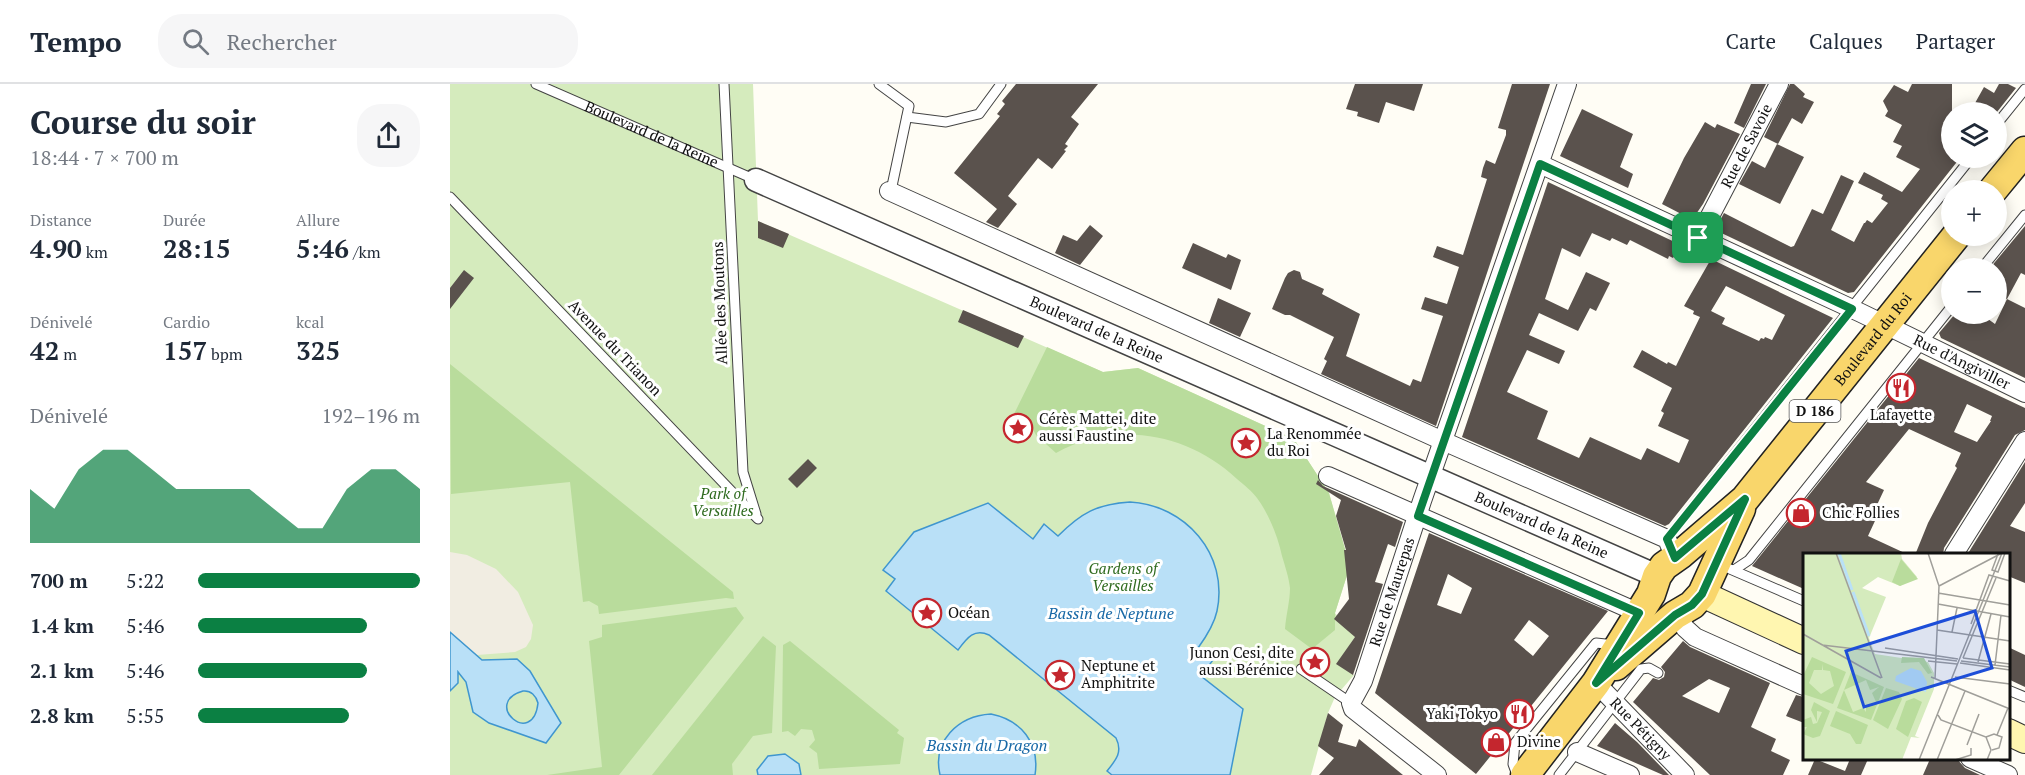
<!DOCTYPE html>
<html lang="fr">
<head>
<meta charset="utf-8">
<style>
  :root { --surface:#fff; --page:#f6f6f7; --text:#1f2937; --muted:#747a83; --line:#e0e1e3; --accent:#0b8043 }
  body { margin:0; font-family:"PT Serif",serif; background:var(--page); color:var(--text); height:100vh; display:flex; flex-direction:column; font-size:22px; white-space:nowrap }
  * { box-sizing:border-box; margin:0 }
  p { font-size:20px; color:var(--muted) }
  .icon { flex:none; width:33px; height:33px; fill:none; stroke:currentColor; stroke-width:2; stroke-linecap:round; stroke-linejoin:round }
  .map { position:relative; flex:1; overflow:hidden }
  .side { display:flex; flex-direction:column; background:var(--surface); width:450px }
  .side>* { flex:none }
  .tools { position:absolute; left:1491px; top:18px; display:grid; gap:12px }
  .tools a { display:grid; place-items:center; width:66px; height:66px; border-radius:50%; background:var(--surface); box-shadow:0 3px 15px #0003; font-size:30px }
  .pin { position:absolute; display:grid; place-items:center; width:51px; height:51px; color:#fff; margin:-26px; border-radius:12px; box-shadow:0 3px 9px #0006 }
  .round { display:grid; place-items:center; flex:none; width:63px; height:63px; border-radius:24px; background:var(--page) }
  .headline { display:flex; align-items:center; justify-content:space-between; height:102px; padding:0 30px }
  h1 { font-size:33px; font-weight:700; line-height:45px }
  .figures { display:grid; grid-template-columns:repeat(3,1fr); gap:9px; height:102px; padding:6px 30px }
  .figures div { display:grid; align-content:center }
  .figures b { font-size:26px; font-weight:700 }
  .figures small { font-size:16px; font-weight:400 }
  .figures p { font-size:16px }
  .chart { height:168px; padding:12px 30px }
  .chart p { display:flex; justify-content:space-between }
  .chart svg { width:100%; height:108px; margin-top:6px; fill:var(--accent); opacity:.7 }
  ul { padding:0 30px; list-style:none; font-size:20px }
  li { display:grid; grid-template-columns:96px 72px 1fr; align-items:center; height:45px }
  li i { height:15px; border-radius:8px; background:var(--accent) }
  header { display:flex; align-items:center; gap:36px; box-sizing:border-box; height:84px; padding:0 30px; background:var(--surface); border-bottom:2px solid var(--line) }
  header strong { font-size:28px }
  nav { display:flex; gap:33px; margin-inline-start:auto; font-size:21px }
  .search { width:420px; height:54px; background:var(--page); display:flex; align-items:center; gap:15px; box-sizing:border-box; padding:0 21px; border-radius:24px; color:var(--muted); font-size:22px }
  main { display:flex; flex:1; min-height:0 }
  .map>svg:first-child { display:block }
</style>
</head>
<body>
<header>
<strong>Tempo</strong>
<div class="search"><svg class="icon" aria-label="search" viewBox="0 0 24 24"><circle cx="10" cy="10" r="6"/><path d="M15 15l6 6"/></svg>Rechercher</div>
<nav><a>Carte</a><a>Calques</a><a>Partager</a></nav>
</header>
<main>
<section class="side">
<div class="headline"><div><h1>Course du soir</h1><p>18:44 · 7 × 700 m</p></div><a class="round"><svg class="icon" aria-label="share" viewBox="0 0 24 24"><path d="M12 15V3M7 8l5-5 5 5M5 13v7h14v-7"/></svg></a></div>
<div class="figures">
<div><p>Distance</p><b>4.90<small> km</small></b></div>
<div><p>Durée</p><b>28:15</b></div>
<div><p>Allure</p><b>5:46<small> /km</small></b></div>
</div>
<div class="figures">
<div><p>Dénivelé</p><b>42<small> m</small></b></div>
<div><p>Cardio</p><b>157<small> bpm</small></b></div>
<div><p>kcal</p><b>325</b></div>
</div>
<div class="chart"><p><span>Dénivelé</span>192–196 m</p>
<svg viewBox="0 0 160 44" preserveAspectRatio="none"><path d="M0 44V22L10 30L20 14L30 6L40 6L50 14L60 22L70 22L80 22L90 22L100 30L110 38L120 38L130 22L140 14L150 14L160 22V44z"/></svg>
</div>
<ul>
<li><b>700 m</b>5:22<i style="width:100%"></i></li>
<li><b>1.4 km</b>5:46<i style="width:76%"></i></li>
<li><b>2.1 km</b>5:46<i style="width:76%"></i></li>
<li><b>2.8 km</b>5:55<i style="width:68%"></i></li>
</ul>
</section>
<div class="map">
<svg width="1575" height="691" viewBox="0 0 1575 691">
  <rect width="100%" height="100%" fill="#fffdf5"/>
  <path fill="#d5ebbd" d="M0,0H303L308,137L653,288L688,284L844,355L879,409L897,472L899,485L885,529L905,553L887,580L904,591L885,613L878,629L861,691H0Z"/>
  <path fill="#b9dc9c" d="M597,263L653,288L688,284L844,355L879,409L897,472L899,485L885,529V546L862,565L835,545C836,531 840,517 840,504C839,494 835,482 832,472C828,453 819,430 807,414C802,407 794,401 787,395C738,349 666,336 606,369L586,351L577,335L564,330Z
    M0,280L283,508L284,515L276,514L149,530L148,522L139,517L133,518L120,398L1,410Z
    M286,523L294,534L169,691H97L152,683L139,557L152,553V541Z
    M313,552L326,562L322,649L303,652L282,680L283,691H202Z
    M340,557L449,646L447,649L454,654L450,680L369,685L367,669L359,663L365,656L362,646L351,645L345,652L338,647L332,648L333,561Z"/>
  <path fill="#f1ede2" d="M0,468L17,471L46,485L68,508L83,541L81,555L76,563L65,568L27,571L0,548Z"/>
  <path fill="#b9e0f7" stroke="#3f96cf" stroke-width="1.5" fill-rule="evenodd" d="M680,418C735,421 779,470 767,527C764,541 756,553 748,564L763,576L751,592L793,625L780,691H662L657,687C666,676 673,668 666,654L539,551C524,544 517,554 508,566L436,507L445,495L433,486L464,448L538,419L583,455L594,440L608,452C631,429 647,420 680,418Z
    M0,548L32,576L67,575L80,587L111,639L96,659L39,639L23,628L16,598L8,588V599L0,607ZM73,607C81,606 86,612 88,619C83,665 31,619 73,607Z
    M541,630C571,636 590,659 585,691H490C482,657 508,632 541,630Z
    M335,670L349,680L351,691H308L307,686L318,672Z"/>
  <path fill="#5a524d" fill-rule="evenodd" d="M566,0H648L621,33L629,40L615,60L618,62L614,66L616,67L602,85L588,74L558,112L567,120L548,144L536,138L547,125L504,89L550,32L547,30L555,20L552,17Z
    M905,0H973L964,27L936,18L929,39L907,32L908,28L896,25Z
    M1062,0H1100L986,342L871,290L877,277L874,275L884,253L840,231H835L822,225L835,194L838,189L844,186L850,188L852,195L874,205L872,210L910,230L896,272L960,302L963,295L971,298L993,232L971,225L975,213L997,220L1009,183L983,173L987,162L1013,171L1037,95L1031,93L1033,84L1036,76L1045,80L1056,51V46L1048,44Z
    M1301,0H1316L1294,44L1284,39Z
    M1340,0H1344L1355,10L1353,13L1364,18L1352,40L1342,34L1328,60L1314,53Z
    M1462,0H1502V74H1510L1404,208L1398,209L1265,146L1274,129L1341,163L1344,162L1362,125L1373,130L1391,91L1404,97L1381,146L1404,158L1414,139H1415L1417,136L1422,139L1438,119L1431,115L1433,111L1408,99L1414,88L1452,108L1470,85L1446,73L1452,62L1443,58L1452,41L1435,32L1438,27L1433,17L1444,1L1458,8Z
    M1549,0H1558L1566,4L1547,28H1520L1534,3L1544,9Z
    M1132,25L1183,50L1170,83L1183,90L1178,104L1110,72Z
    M1255,38L1265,44L1267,40L1290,50L1253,120L1244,133L1239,134L1212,120L1234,74Z
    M1327,60L1354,73L1330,120L1289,100L1302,77L1315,84Z
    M1098,98L1231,161L1223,174L1219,172L1218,175L1180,156L1177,161L1162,154L1160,157L1142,149L1130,173L1112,164L1095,215L1118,226L1136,188L1160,199L1146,227L1140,224L1128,247L1089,229L1079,251L1115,267L1109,280L1077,266L1057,308L1098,327L1087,355L1129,374L1140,353L1191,376L1197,364L1229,379L1239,356L1208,342L1214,329L1211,327L1222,304L1183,283L1192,266L1217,280L1218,278L1226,282L1250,233L1243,230L1244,227L1234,222L1261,175L1383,234L1219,440L1215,442L1012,353ZM1276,202L1335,231L1322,256L1315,253L1314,255L1311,254L1309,257L1272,240L1275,234L1261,227Z
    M308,137L339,150L333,164L308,154Z
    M640,141L653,152L630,181L605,169L613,151L627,157Z
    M1575,142V191L1571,189L1557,215L1546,210V184H1540Z
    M743,159L776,174L778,170L791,176L781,206L732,184Z
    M14,186L24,194L0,225V204Z
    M768,214L801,229L790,253L759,239Z
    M1557,215L1575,224V294L1491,254L1489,249L1505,230H1531L1545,240Z
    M513,226L574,252L568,264L508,238Z
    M1469,274L1575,324V346L1565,351L1494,464L1493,471H1465L1478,439L1507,384L1505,382L1511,369L1459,345L1416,398L1434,406L1426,423L1430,426L1418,452L1459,471H1354V505L1302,482ZM1517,320L1542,332L1540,337H1541L1527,358L1504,348Z
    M358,375L367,384L347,404L338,395Z
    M1575,378V419L1560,442L1575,448V499L1558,492V471H1517Z
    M868,396L873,402L953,438L945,463L938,460L925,498L933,500L903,591L886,580L905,553L884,535L899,515L894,466H896L886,432L891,416L866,400Z
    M979,449L1158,527L1026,690L925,609ZM998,490L1022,504L1011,530L987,521ZM1079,536L1099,552L1083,572L1064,556Z
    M1233,557L1240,563L1320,599L1301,643L1326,655L1321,667L1340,676L1333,691H1260L1183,618L1203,594L1209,596L1214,593L1215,588L1211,583ZM1259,595L1280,604L1269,629L1232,612Z
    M1558,563L1575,571V603L1558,595Z
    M1346,611L1354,613V639L1336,632Z
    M878,629L893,641L888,658L906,663L909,655L953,691H869L884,674L868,662Z
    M1165,639L1187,658L1219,691H1213L1147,662Z
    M1365,675L1395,687L1400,675H1418L1411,691H1358Z
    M1480,675H1507L1515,684L1530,691H1473Z"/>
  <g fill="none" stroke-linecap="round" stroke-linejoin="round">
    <g stroke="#444" stroke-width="11">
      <g id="service">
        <path id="s1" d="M86,0L306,96"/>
        <path d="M274,0L293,388L306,430"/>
        <path d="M429,0L459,22L442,102"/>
        <path d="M457,33L496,38L529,30L551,0"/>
        <path d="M1546,41L1575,5"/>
        <path d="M0,113L308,435"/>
        <path d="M1532,184L1575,131"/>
        <path d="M1217,455L1521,74"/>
        <path d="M1280,485L1354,517"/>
        <path d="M1284,486L1299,476L1502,222"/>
        <path d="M851,585L901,619"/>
        <path d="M1558,606L1575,613"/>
        <path d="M1067,691L1063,680L1065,659L1146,559L1165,561"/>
        <path d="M1109,691L1191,585L1199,584L1208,589"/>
      </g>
    </g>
    <g stroke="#444" stroke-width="20">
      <g id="minor">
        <path id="s2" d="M1090,80L1411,229L1575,309"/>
        <path d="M439,107L993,357L1217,455L1225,474"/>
        <path id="s3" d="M1248,155L1329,0"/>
        <path d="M878,392L1189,529"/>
        <path d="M1504,470L1575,357"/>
        <path d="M1228,530L1235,544L1245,553L1354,602"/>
        <path id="s4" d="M1146,599L1235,691"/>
        <path d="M1127,668L1180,691"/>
        <path d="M1520,674L1558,691"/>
        <path id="s5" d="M987,691L903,625L901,619L913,597L972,417L1117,0"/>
      </g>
    </g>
    <g stroke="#444" stroke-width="25">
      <g id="tertiary">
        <path id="s6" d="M306,96L1207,492"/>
      </g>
    </g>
    <g stroke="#333" stroke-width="28">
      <path id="secondary" d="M1252,510L1354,557
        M1558,648L1575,656"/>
    </g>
    <g stroke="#222" stroke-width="31">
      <g id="primary">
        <path d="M1543,106L1575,67"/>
        <path d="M1166,582L1225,531L1242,521L1252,510L1291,425"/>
        <path id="s7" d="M1075,691L1146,599L1201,510L1207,492L1214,482L1231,470L1295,415L1506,152"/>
      </g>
    </g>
    <use href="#service" stroke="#fff" stroke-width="9"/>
    <use href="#minor" stroke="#fff" stroke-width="18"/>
    <use href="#tertiary" stroke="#fff" stroke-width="22"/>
    <use href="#secondary" stroke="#fff6b0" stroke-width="26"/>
    <use href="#primary" stroke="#f9d66b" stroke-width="28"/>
  </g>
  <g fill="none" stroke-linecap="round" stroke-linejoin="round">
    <g stroke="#fff" stroke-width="12">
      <path id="route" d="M1090,80L1402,225L1217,455L1225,474L1295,415L1252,510L1242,521L1225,531L1146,599L1189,529L968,432Z"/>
    </g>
    <use href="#route" stroke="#0b8043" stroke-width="8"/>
  </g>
  <defs>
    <g id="restaurant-ring" transform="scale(1.5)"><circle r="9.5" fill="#fff" stroke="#c4262e" stroke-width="1.5"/><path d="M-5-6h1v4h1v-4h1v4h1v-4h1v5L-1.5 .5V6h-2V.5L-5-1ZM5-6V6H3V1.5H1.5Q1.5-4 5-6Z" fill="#c4262e"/></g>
    <g id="sight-ring" transform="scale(1.5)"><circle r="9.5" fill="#fff" stroke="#c4262e" stroke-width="1.5"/><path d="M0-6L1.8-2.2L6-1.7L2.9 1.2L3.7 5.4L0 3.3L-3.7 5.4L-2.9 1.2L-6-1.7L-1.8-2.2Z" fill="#c4262e"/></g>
    <g id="shop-ring" transform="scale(1.5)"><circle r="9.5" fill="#fff" stroke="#c4262e" stroke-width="1.5"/><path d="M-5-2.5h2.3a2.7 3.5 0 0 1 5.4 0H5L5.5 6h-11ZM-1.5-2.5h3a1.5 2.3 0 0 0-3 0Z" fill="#c4262e"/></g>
  </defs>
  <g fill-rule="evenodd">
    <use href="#restaurant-ring" x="1451" y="304"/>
    <use href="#sight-ring" x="568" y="344"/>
    <use href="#sight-ring" x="796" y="359"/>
    <use href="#shop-ring" x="1351" y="429"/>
    <use href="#sight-ring" x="477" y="529"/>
    <use href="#sight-ring" x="865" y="578"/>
    <use href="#sight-ring" x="610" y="591"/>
    <use href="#restaurant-ring" x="1069" y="630"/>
    <use href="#shop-ring" x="1046" y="658"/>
  </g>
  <g text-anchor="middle" stroke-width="6" stroke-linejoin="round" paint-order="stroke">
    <rect fill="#fff" stroke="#585858" stroke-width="1.5" x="1339.5" y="316" width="51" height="22" rx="4.5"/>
    <g font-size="14" font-weight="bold" fill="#111">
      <text x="1365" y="332">D 186</text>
    </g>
    <g font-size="15" fill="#111" stroke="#fff">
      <text dy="5" stroke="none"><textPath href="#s1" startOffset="126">Boulevard de la Reine</textPath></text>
      <text dy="5" stroke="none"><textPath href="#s3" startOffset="105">Rue de Savoie</textPath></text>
      <text transform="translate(270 219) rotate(-92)" y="5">Allée des Moutons</text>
      <text dy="5" stroke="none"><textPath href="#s6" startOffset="372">Boulevard de la Reine</textPath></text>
      <text dy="5" stroke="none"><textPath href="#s7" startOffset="562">Boulevard du Roi</textPath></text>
      <text transform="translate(165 264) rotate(46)" y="5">Avenue du Trianon</text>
      <text dy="5" stroke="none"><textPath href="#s2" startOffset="466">Rue d'Angiviller</textPath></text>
      <text dy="5" stroke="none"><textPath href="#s6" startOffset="858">Boulevard de la Reine</textPath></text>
      <text dy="5" stroke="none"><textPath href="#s5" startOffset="232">Rue de Maurepas</textPath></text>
      <text dy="5" stroke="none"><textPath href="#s4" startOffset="64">Rue Pétigny</textPath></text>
    </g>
    <g font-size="15" fill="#111" stroke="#fff" text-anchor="start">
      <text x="1451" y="336" text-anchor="middle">Lafayette</text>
      <text x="589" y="340">Cérès Mattei, dite<tspan x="589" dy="17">aussi Faustine</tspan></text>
      <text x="817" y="355">La Renommée<tspan x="817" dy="17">du Roi</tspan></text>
      <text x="1372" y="434">Chic Follies</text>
      <text x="498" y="534">Océan</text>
      <text x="844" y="574" text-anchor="end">Junon Cesi, dite<tspan x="844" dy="17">aussi Bérénice</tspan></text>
      <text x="631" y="587">Neptune et<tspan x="631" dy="17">Amphitrite</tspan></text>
      <text x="1048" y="635" text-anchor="end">Yaki Tokyo</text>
      <text x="1067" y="663">Divine</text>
    </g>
    <g font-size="15" font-style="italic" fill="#2f6b1f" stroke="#fff">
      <text x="273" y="415">Park of<tspan x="273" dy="17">Versailles</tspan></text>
      <text x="673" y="490">Gardens of<tspan x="673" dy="17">Versailles</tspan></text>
    </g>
    <g font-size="16" font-style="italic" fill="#1768a6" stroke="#fff">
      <text x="661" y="535">Bassin de Neptune</text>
      <text x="537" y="667">Bassin du Dragon</text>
    </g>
  </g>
  <g transform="translate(1353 469)">
    <rect width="207" height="207" fill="#fffdf5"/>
    <path d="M0,0H98L99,6L114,24L97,33L75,24L59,35L83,44L66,85L72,101L125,109L131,120V136L112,183L117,185L108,184L99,207H0Z" fill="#d5ebbd"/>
    <path d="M98,6L115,26L97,33L89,29ZM9,104L43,119L30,151L0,141V123ZM20,111V117L27,118L31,133L18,141L6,130L11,117H19ZM99,104L121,105L129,120L125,121L116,109L98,110ZM48,119L81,134L68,167L34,155ZM63,127L67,137L76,134L69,140L73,149L63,154V159L60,155L50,159L41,137ZM83,135L96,139L99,146L85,176L70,167ZM111,145L119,149L105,184L93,176L103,148ZM11,149L27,158L17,183L10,185L0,181L4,174H0V167L8,164L10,171L14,170L19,159L14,158V169L8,157ZM33,158L65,172L58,191H53L47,181L27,173Z" fill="#b9dc9c" fill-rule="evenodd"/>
    <path d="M108,115L118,118L124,129L123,139L92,128L93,123Z" fill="#b9e0f7"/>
    <path fill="none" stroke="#b9e0f7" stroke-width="3" d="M36,0L49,37M50,39L66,83"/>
    <path fill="none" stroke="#a09f9a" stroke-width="1.5" d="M33,0L79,125M125,0L136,33L132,126M195,1L189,17L195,19L202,0M136,33L199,0M135,40L207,52M135,51L207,64M168,71L186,22L207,28M134,77L207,88M149,79L154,55M0,81L78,125M19,92L154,108M82,95L155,106M160,105L193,25M160,105L207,111M125,108L154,111M158,108L207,114M175,109L188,61M157,110L207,117M192,112L198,62M128,124L207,156M152,124L207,131M135,162L138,167L183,184L188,197L184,207M194,182L205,155M183,184L191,181L199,184L196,195L189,197M164,192L176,161M116,207L199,0M134,207L162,138M152,207L168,202V195"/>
    <path fill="#1d4ed8" fill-opacity="0.15" stroke="#1d4ed8" stroke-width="3" d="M172,58L189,115L61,154L43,98Z"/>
    <rect width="207" height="207" fill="none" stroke="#111" stroke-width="3"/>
  </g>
</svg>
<div class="tools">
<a><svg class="icon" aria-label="layers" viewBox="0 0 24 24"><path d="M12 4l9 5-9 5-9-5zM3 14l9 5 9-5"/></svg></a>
<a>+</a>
<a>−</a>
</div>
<div class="pin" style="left:1248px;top:154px;background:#1e9e55"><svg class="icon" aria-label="arrive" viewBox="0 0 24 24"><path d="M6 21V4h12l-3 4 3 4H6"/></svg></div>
</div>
</main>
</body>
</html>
